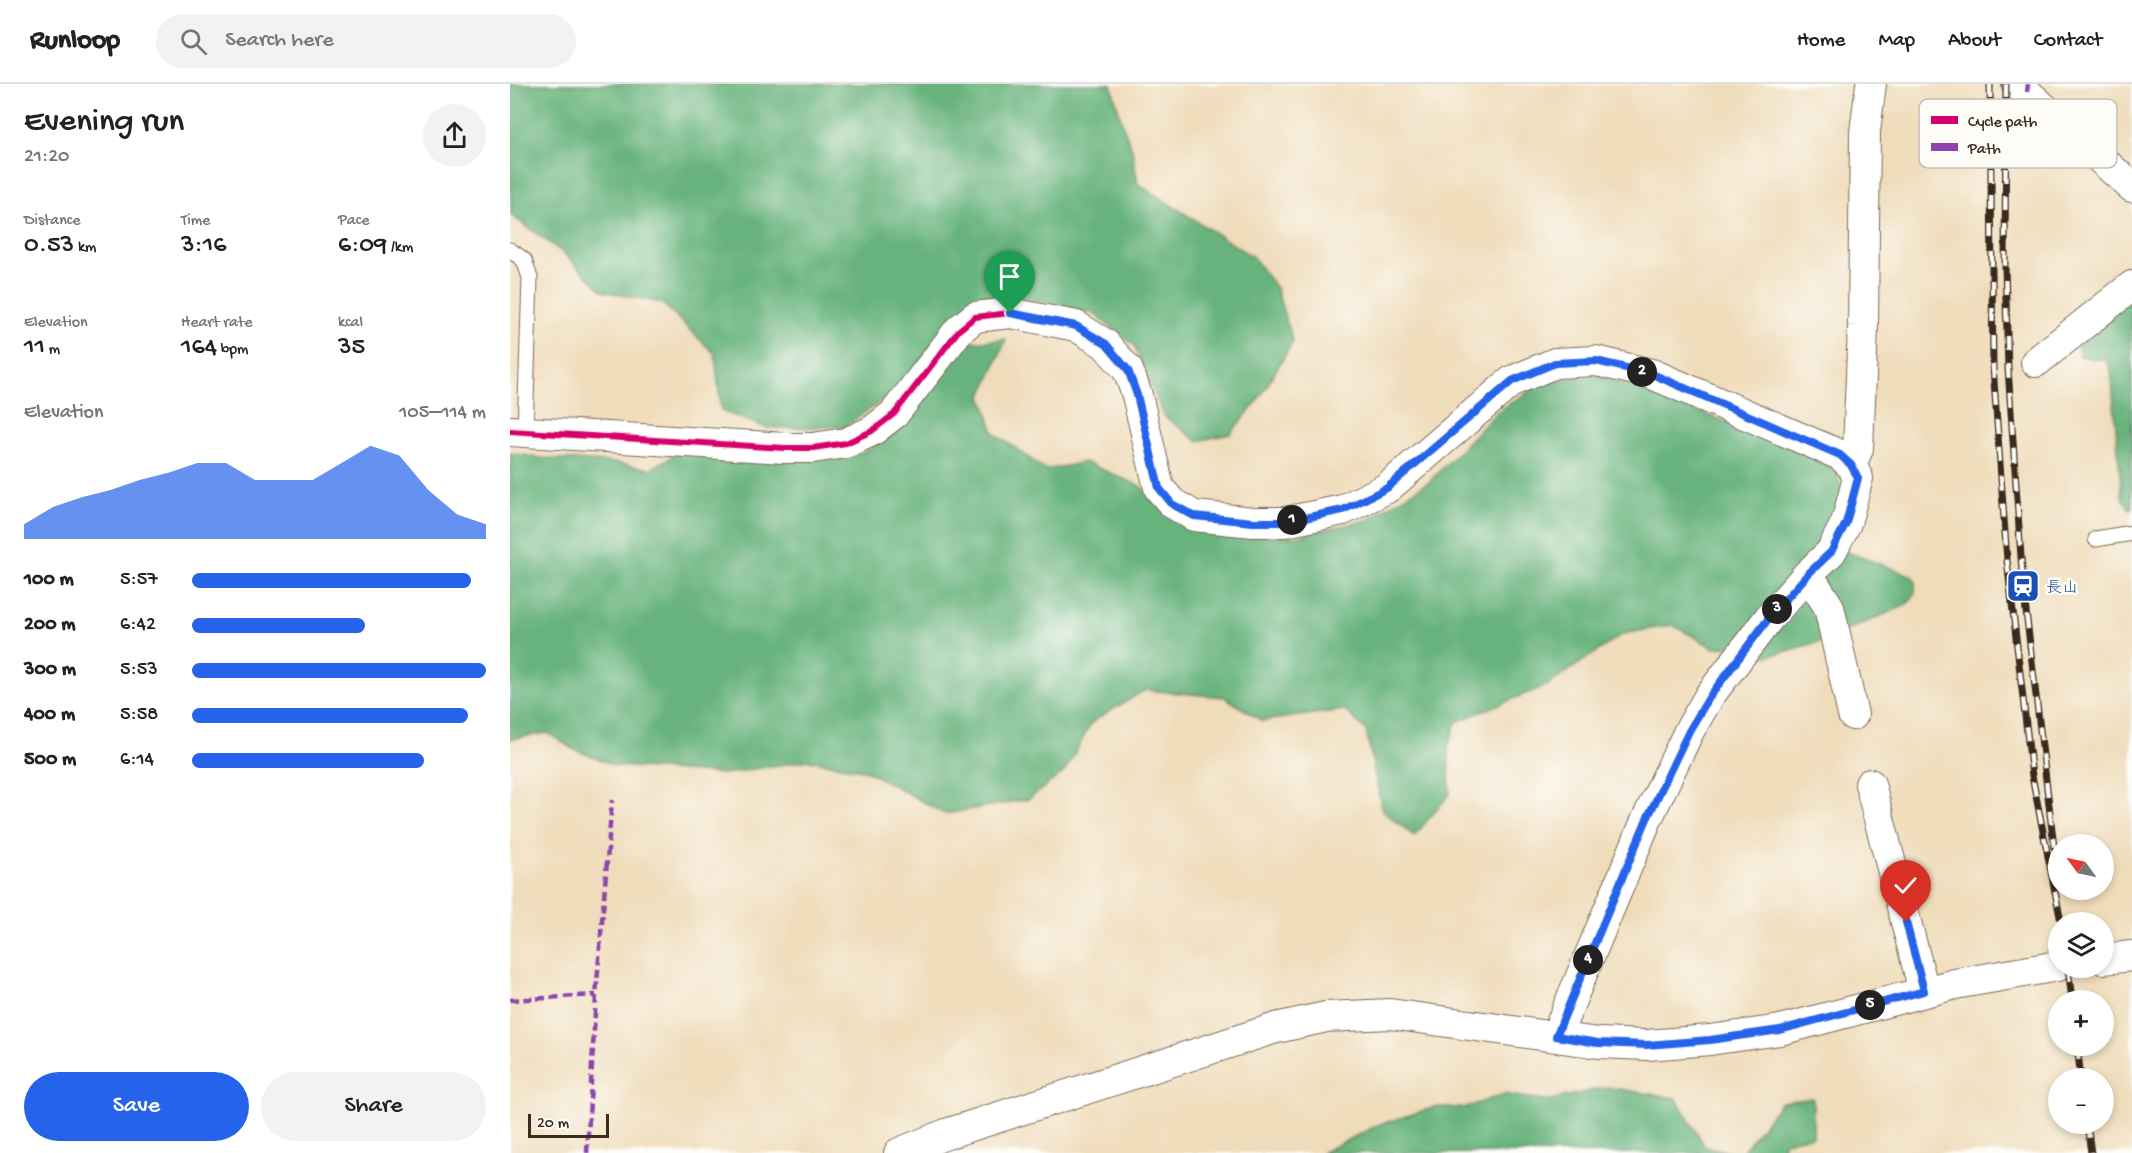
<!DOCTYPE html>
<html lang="en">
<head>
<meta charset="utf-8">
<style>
  :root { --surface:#fff; --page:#f2f2f2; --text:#222; --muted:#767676; --line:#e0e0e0; --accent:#2563eb }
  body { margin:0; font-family:"Gochi Hand","Klee One",sans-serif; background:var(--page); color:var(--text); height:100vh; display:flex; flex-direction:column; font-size:22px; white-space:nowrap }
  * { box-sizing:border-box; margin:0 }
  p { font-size:20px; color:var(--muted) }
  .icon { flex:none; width:33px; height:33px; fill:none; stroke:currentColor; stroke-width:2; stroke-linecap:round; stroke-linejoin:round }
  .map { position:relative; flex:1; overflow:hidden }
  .drawer { display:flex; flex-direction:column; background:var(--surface); width:510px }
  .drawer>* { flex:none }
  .needle { width:39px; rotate:303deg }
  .buttons { position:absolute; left:1538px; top:750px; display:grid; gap:12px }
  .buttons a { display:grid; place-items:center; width:66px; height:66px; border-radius:50%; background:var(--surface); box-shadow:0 3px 9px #0003; font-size:30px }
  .scale { position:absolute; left:18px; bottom:15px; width:81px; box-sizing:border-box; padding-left:6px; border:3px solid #3b2a1e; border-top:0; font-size:16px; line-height:21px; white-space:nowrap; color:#3b2a1e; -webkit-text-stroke:4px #fdfcf7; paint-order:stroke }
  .pin { position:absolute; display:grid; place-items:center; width:51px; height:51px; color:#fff; margin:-62px -26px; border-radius:50% 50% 50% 0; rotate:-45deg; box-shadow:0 0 6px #0007 }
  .pin .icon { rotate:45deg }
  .km { position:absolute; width:30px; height:30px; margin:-15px; border-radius:50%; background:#222; color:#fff; font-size:16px; line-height:30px; text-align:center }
  .round { display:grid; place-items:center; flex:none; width:63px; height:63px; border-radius:32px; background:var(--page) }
  .head { display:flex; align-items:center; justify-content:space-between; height:102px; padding:0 24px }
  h1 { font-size:33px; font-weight:600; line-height:45px }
  .stats { display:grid; grid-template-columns:repeat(3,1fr); gap:9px; height:102px; padding:6px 24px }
  .stats div { display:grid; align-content:center }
  .stats b { font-size:26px; font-weight:600 }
  .stats small { font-size:16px; font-weight:400 }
  .stats p { font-size:16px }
  .chart { height:168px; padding:12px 24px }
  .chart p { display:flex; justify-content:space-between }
  .chart svg { width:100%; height:108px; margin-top:6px; fill:var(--accent); opacity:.7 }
  .button { display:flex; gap:12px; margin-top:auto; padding:12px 24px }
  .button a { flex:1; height:69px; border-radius:36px; background:var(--accent); color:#fff; font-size:24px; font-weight:600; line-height:69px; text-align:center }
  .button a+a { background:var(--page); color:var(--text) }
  ul { padding:0 24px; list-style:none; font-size:20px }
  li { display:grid; grid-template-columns:96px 72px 1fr; align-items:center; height:45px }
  li i { height:15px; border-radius:8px; background:var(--accent) }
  header { display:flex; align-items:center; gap:36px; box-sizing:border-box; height:84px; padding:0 30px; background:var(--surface); border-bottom:2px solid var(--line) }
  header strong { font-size:28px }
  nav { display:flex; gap:33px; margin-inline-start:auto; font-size:21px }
  .search { width:420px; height:54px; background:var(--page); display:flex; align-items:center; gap:15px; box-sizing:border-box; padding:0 21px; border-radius:33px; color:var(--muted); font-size:22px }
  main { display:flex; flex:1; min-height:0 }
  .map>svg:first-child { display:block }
</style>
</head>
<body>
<header>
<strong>Runloop</strong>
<div class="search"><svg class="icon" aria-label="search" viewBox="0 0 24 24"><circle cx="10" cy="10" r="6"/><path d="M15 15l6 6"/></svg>Search here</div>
<nav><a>Home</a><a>Map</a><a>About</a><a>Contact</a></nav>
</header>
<main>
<section class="drawer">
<div class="head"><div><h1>Evening run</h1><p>21:20</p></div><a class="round"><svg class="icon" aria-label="share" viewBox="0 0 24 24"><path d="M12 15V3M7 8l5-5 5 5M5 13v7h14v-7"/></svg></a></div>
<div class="stats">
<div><p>Distance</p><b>0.53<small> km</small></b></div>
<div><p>Time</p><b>3:16</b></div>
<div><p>Pace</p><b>6:09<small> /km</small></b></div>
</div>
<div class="stats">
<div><p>Elevation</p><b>11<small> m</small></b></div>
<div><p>Heart rate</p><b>164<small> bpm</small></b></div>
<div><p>kcal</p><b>35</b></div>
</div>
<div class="chart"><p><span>Elevation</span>105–114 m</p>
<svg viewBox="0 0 160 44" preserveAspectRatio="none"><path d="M0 44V38L10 31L20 27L30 24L40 20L50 17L60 13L70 13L80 20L90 20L100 20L110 13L120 6L130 10L140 24L150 34L160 38V44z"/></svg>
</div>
<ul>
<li><b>100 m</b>5:57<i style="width:95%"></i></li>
<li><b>200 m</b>6:42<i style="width:59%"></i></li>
<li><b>300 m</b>5:53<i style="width:100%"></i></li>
<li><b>400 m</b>5:58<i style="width:94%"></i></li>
<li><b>500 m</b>6:14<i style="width:79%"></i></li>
</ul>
<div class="button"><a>Save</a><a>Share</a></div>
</section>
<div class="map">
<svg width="1622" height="1069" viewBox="0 0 1622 1069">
  <rect width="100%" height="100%" fill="#fdfcf7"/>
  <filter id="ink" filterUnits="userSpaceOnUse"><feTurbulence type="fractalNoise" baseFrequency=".0167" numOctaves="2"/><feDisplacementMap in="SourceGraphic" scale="12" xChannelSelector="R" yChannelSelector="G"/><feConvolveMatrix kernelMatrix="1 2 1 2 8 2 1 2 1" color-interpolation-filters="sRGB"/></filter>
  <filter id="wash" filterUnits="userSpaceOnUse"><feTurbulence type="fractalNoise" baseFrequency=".008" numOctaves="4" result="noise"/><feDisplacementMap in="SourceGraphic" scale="24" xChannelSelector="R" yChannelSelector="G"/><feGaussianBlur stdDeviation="1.35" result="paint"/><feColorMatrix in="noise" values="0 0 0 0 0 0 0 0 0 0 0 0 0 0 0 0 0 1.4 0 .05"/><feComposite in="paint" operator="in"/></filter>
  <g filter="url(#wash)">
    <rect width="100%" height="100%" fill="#efdcba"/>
    <path fill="#67b37d" stroke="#516e4e" stroke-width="1.5" d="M0,0H601L613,42L622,65L628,100L743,173L766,204L783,258L747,318L720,350L687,357L653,331L624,261L584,230L491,209L447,231L386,307L334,343L257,344L211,327L205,270L152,219L93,207L52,168L1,131Z
      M1622,214V425L1621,426L1612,414L1601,286L1596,276L1569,272L1568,261Z
      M496,255L472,312L484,349L536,386L575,378L630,402L658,428L702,451L787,452L857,436L919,398L988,327L1036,297L1089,291L1269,357L1326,385L1334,415L1318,462L1221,562L1204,564L1163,541L1113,550L1038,601L946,638L938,664L940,710L904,752L872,726L856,646L834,626L752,637L715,613L635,606L582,638L555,687L519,715L435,730L357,687L299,676L214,690L106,682L63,665L38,649L0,655V369L31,374L98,378L141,385L169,368L266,373L353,369L395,342L436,279L462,258Z
      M1334,467L1400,491L1405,496C1406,509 1405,514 1394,522L1309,558L1259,572L1251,571L1248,567Z
      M1097,1003L1166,1014L1195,1063L1230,1069H811L868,1041L925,1023L955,1024L994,1010L1036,1017Z
      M1303,1014V1052L1274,1057L1273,1069H1231L1271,1018Z"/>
  </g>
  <g filter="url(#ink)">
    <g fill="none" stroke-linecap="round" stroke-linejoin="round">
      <g stroke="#7a6855" stroke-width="17">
        <path id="service" d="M0,166L14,176L20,194L15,348
          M1586,455L1622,449"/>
      </g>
      <g stroke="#7a6855" stroke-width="32">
        <path id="minor" d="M1507,0L1622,103
          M1526,278L1622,202
          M0,347L275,364H303L336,359L362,347L384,330L449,246L465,233L500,229L566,242L595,260L618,286L627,311L649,404L662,419L684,432L743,438H775L833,426L877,404L1002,297L1045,279L1086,277L1142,290L1330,371L1341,381L1348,394L1336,439L1321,468L1298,490L1259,534L1200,611L1179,647L1136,737L1046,952
          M1341,381L1348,365L1353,242L1355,48L1361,0
          M1298,490L1319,523L1343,631
          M1360,700L1414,907
          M1593,875L1622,872
          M389,1069L436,1050L766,944L816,933L880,930L1088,959L1137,961L1200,956L1270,946L1445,900L1548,882"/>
      </g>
      <use href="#service" stroke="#fff" stroke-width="15"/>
      <use href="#minor" stroke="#fff" stroke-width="30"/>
      <g stroke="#3b2a1e" stroke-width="7">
        <path id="rail" d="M1480,0L1483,283L1497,476L1522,692L1551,838
          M1496,0L1495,182L1498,284L1513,502L1544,763
          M1558,884L1562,916
          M1567,962L1571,994
          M1577,1040L1581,1069"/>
      </g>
      <use href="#rail" stroke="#fdfcf7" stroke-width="4.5" stroke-dasharray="14" stroke-linecap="butt"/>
      <path stroke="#8e44ad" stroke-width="4.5" stroke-dasharray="9 4.5" stroke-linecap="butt" d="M1517,8L1518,0
        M0,916L86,911
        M77,1069L86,911L102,716"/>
      <g stroke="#fdfcf7" stroke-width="10">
        <path id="cycleway" d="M0,347L275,364H303L336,359L362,347L384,330L449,246L465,233L500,229L566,242L595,260L618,286L627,311L649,404L662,419L684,432L743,438H775L833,426L877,404L1002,297L1045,279L1086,277L1142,290L1330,371L1341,381L1348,394L1336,439L1321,468L1298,490L1259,534L1200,611L1179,647L1136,737L1046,952"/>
      </g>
      <use href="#cycleway" stroke="#d6006c" stroke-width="6"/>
    </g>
  </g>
  <g fill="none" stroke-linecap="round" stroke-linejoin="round" filter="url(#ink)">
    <g stroke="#fff" stroke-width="12">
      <path id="route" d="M500,229L566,242L596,260L618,286L627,311L649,404L662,420L684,432L743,438H775L833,426L877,404L1002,297L1045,279L1086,277L1142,290L1330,371L1341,381L1348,394L1336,439L1321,468L1298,490L1259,534L1200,612L1179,647L1136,737L1046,952L1088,959L1137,961L1200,956L1270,946L1414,907L1396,838"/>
    </g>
    <use href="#route" stroke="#2563eb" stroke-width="8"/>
  </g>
  <defs>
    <g id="station-square" transform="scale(1.725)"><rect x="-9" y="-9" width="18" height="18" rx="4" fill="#1a4fb4" stroke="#fdfcf7"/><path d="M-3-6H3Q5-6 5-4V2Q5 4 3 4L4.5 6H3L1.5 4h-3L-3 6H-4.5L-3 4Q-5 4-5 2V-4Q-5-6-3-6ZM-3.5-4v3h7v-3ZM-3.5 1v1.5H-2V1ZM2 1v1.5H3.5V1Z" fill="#fff"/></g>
  </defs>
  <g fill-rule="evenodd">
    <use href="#station-square" x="1513" y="502"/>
  </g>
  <g text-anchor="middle" stroke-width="5" stroke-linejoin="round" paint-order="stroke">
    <g font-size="16" fill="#164399" stroke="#fdfcf7" text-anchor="start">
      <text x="1536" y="508">長山</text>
    </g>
  </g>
  <rect x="1409" y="15" width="198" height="69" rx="9" fill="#fdfcf7" stroke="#c3bdb6" stroke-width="1.5"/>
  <rect x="1421" y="32" width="27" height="8" fill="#d6006c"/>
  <rect x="1421" y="59" width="27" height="8" fill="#8e44ad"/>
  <g font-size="16" fill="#3b2a1e">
    <text x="1458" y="42">Cycle path</text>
    <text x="1458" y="69">Path</text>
  </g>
</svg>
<div class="buttons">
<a><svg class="needle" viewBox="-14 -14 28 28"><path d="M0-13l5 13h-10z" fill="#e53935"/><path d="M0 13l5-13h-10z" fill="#767676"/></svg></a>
<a><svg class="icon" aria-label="layers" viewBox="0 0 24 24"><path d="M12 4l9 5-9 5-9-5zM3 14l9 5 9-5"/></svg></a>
<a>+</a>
<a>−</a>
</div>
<div class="scale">20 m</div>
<div class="pin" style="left:500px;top:229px;background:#1e9e55"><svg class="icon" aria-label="arrive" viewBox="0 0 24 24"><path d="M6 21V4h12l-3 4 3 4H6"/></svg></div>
<div class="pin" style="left:1396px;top:838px;background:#d93025"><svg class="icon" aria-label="check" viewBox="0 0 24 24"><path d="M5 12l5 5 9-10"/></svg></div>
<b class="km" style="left:782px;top:436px">1</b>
<b class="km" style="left:1132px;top:288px">2</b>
<b class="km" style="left:1267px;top:525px">3</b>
<b class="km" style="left:1078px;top:876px">4</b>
<b class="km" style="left:1360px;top:921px">5</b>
</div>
</main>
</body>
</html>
